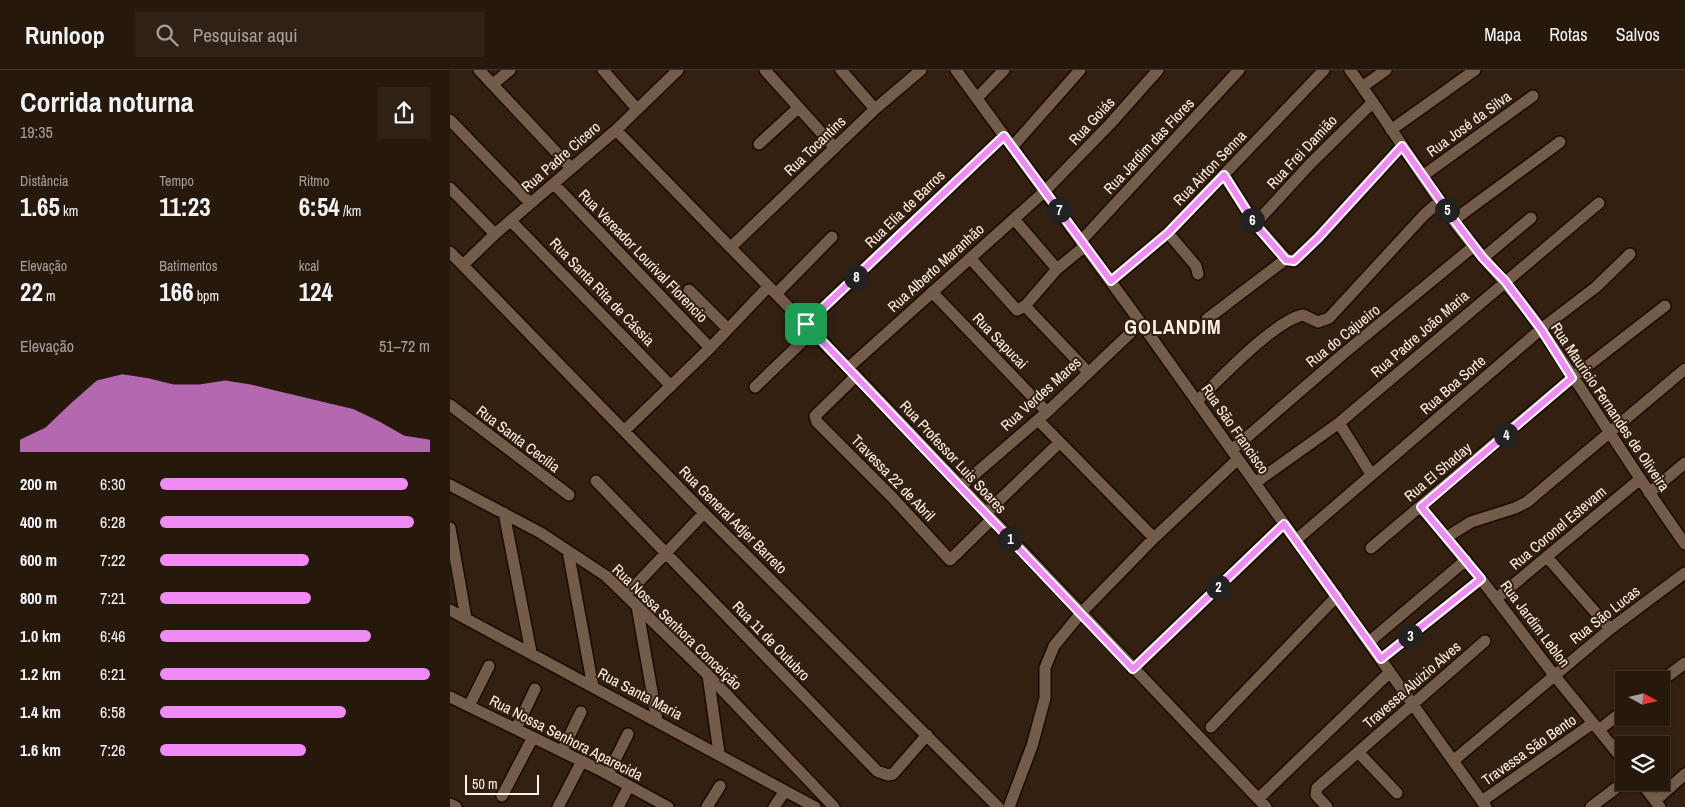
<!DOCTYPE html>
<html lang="pt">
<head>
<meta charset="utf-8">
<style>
  :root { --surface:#27180c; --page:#2f2115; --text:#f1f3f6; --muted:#a4a09d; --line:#43372d; --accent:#f08bf6 }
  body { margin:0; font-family:"Archivo Narrow",sans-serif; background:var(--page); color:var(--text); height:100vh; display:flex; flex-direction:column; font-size:19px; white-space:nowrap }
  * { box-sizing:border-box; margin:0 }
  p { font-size:16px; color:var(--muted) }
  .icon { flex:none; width:28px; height:28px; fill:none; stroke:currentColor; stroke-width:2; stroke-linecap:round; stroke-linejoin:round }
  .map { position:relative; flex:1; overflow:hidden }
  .drawer { display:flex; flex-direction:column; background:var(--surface); width:450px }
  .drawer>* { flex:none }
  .needle { width:32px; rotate:98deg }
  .controls { position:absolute; left:1165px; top:601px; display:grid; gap:10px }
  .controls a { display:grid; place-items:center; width:55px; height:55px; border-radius:0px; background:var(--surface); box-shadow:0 1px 4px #0004,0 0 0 1px var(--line); font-size:25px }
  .scale { position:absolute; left:15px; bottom:12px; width:74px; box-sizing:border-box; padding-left:5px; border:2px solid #fff1e6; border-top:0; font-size:14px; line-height:18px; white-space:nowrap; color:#fff1e6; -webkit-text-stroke:4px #342010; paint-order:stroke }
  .pin { position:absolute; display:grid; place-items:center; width:42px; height:42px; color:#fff; margin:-21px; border-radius:10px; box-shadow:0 2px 8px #0006 }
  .km { position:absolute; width:25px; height:25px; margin:-12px; border-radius:50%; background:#222; color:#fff; font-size:14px; line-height:25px; text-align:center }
  .round { display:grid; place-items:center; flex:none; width:52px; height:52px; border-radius:0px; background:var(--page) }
  .head { display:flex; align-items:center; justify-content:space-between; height:85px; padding:0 20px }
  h1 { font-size:28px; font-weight:800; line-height:38px }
  .metrics { display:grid; grid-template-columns:repeat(3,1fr); gap:8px; height:85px; padding:5px 20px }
  .metrics div { display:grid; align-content:center }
  .metrics b { font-size:25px; font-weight:800 }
  .metrics small { font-size:14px; font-weight:400 }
  .metrics p { font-size:14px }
  .chart { height:140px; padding:10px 20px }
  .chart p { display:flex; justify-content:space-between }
  .chart svg { width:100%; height:90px; margin-top:5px; fill:var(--accent); opacity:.7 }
  ul { padding:0 20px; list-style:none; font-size:16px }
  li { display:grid; grid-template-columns:80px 60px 1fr; align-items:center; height:38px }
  li i { height:12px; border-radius:6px; background:var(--accent) }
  header { display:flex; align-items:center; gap:30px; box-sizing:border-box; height:70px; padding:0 25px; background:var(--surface); border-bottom:1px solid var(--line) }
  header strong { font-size:24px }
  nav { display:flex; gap:28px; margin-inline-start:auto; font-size:18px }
  .search { width:350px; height:45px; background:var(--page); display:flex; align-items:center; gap:12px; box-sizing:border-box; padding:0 18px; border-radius:0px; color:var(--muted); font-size:19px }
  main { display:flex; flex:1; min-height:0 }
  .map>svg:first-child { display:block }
</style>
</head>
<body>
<header>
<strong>Runloop</strong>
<div class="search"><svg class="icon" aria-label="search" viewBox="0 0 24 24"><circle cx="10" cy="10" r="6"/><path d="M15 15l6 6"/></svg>Pesquisar aqui</div>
<nav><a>Mapa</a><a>Rotas</a><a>Salvos</a></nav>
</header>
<main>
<section class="drawer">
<div class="head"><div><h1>Corrida noturna</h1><p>19:35</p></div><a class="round"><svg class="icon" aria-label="share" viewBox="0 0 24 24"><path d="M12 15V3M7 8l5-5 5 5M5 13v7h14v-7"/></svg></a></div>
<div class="metrics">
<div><p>Distância</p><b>1.65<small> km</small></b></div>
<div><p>Tempo</p><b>11:23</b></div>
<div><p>Ritmo</p><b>6:54<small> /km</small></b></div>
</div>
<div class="metrics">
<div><p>Elevação</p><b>22<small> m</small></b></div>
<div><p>Batimentos</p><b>166<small> bpm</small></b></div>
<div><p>kcal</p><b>124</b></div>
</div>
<div class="chart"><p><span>Elevação</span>51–72 m</p>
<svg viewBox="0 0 160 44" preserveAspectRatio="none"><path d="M0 44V38L10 32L20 20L30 9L40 6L50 8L60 11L70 11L80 9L90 11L100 14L110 17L120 20L130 23L140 29L150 36L160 38V44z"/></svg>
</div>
<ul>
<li><b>200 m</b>6:30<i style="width:92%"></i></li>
<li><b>400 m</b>6:28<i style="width:94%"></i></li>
<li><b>600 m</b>7:22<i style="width:55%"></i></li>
<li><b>800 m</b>7:21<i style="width:56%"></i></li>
<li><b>1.0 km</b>6:46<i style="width:78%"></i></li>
<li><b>1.2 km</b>6:21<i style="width:100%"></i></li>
<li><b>1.4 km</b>6:58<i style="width:69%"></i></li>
<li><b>1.6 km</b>7:26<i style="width:54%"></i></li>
</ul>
</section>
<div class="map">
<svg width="1235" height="737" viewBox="0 0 1235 737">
  <rect width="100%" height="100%" fill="#342010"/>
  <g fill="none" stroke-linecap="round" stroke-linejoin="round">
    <g stroke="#1b0900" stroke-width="14">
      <path id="minor" d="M29,0L121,98
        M153,0L187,39
        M315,0L385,78
        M391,0L425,39
        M506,0L691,253L1036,737
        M900,0C936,49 968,101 1003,150C1031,188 1065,221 1091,259C1140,330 1185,404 1235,474
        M43,14L60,0
        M912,17L936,0
        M527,28L554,0
        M0,50L80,133
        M166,60L406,306L816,737
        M941,60L1025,0
        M309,74L348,38
        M562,77L630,0
        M774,105L805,154L836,189
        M974,105L1083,26
        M104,114L260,278
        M0,118L45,164
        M564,149L607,199L635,176
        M1004,150L1110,72
        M61,151L221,316
        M805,154L861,93L923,32
        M718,163L746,196L748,204
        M631,171L789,0
        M281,177L425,39L471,0
        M0,182L254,443L548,737
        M520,188L567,240L575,236L607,199
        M1033,188L1081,148
        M13,195L45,164L166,60L228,0
        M661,211L718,163L874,0
        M239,220L278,259
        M482,222L597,342
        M326,224L382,167
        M575,236L638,302
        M757,249L836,189L844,191L868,168L952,76
        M356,254L554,66
        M398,298L595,121L660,54L708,0
        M406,306L365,346L367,352L442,427L500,490L542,449
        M305,317L362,262
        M747,331C770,309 824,251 853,245L868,252L879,248L974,145L990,131
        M0,335L119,425
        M588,350L704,468
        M889,353L921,404
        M174,361L260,278L318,217
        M782,380L893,284L1024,176
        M146,411L427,701L438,705L443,704L477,665
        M805,413L889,353L1149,133
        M0,415L91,463L156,506L258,605L384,737
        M511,416L597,342L691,253
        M1199,423L1235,393
        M971,437L1031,509L1104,605L1174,691
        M54,443L81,582
        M536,443L609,373
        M0,458L16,548
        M997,467L1021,452L1065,438L1077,432L1235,299
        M846,470L1091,259L1146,217L1180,184
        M921,478L1122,308L1215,236
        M118,481L143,617
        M1097,487L1160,559
        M177,524L254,443
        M1046,529L1189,410
        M187,536L207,650
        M0,540L365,737
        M919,572L1016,490
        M931,589L1031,509
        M683,599L834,454
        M258,605L269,683
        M1211,611L1235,593
        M0,627L150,700L218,737
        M19,636L39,596
        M761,657L887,526
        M66,659L85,619
        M1149,660L1174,640
        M112,681L131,642
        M908,682L947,723
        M1003,691L1160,559L1235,503
        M158,704L178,664
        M1191,712L1210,737
        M52,726L83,667
        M808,729L940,602
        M1032,731L1143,653
        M1205,731L1235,704
        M0,734L6,737
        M108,737L132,691
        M168,737L179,716
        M257,737L270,716
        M324,737L335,721
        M559,737L582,676L595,628V598L604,576L631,543L704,468L788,389
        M877,737L866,725L867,718L1035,571
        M1141,737L1174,712"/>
    </g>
    <use href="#minor" stroke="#745c4b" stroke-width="11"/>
  </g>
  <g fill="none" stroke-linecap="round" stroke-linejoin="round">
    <g stroke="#fff" stroke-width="10">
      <path id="route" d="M554,66L661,211L718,163L774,105L805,154L836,190L844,191L868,168L952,76L1004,150L1033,188L1055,211L1091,259L1122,308L971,437L1031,509L931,589L834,454L683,599L356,254Z"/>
    </g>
    <use href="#route" stroke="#f08bf6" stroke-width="6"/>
  </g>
  <g text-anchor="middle" stroke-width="4" stroke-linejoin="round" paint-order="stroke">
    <g font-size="15" fill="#fff1e6" stroke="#342010">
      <text transform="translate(642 51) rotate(-47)" y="5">Rua Goiás</text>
      <text transform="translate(1019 54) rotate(-36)" y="5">Rua José da Silva</text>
      <text transform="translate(365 76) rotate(-44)" y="5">Rua Tocantins</text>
      <text transform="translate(699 76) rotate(-47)" y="5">Rua Jardim das Flores</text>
      <text transform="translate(852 82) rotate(-47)" y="5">Rua Frei Damião</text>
      <text transform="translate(111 87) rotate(-41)" y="5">Rua Padre Cicero</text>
      <text transform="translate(760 98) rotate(-46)" y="5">Rua Airton Senna</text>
      <text transform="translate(455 139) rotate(-44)" y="5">Rua Elia de Barros</text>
      <text transform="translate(193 186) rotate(46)" y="5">Rua Vereador Lourival Florencio</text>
      <text transform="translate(486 198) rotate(-42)" y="5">Rua Alberto Maranhão</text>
      <text transform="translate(152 222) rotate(46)" y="5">Rua Santa Rita de Cássia</text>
      <text transform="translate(970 264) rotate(-41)" y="5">Rua Padre João Maria</text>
      <text transform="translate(893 266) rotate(-39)" y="5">Rua do Cajueiro</text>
      <text transform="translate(550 271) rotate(46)" y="5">Rua Sapucai</text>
      <text transform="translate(1003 315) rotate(-41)" y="5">Rua Boa Sorte</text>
      <text transform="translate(591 324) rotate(-42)" y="5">Rua Verdes Mares</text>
      <text transform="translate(1160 337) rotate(56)" y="5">Rua Mauricio Fernandes de Oliveira</text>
      <text transform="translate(785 359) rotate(55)" y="5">Rua São Francisco</text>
      <text transform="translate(68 369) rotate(37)" y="5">Rua Santa Cecília</text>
      <text transform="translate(503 387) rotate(47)" y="5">Rua Professor Luis Soares</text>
      <text transform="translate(988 402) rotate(-40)" y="5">Rua El Shaday</text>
      <text transform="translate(443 408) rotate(46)" y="5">Travessa 22 de Abril</text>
      <text transform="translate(283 450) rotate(45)" y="5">Rua General Adjer Barreto</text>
      <text transform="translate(1108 458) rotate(-40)" y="5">Rua Coronel Estevam</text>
      <text transform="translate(1155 545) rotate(-38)" y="5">Rua São Lucas</text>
      <text transform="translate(1085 554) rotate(53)" y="5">Rua Jardim Leblon</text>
      <text transform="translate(227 557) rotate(44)" y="5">Rua Nossa Senhora Conceição</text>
      <text transform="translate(321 571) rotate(46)" y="5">Rua 11 de Outubro</text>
      <text transform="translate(962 615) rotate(-41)" y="5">Travessa Aluizio Alves</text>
      <text transform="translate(190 624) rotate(28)" y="5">Rua Santa Maria</text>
      <text transform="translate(116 668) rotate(27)" y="5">Rua Nossa Senhora Aparecida</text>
      <text transform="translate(1079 680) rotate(-35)" y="5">Travessa São Bento</text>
    </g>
    <g font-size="20" font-weight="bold" letter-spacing="1" fill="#fff1e6" stroke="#342010">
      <text x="723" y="264">GOLANDIM</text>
    </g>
  </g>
</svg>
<div class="controls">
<a><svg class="needle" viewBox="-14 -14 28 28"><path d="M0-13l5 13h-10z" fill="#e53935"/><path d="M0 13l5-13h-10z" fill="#a4a09d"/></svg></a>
<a><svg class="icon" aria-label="layers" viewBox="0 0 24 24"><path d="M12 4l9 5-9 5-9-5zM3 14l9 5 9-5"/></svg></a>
</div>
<div class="scale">50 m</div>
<div class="pin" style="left:356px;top:254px;background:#1e9e55"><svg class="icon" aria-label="arrive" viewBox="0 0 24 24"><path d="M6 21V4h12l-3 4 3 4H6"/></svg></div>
<b class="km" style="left:560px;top:469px">1</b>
<b class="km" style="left:768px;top:517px">2</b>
<b class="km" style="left:960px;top:566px">3</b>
<b class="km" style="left:1056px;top:365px">4</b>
<b class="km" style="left:997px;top:140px">5</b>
<b class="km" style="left:802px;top:150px">6</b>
<b class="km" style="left:609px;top:140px">7</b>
<b class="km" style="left:406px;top:207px">8</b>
</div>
</main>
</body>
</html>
